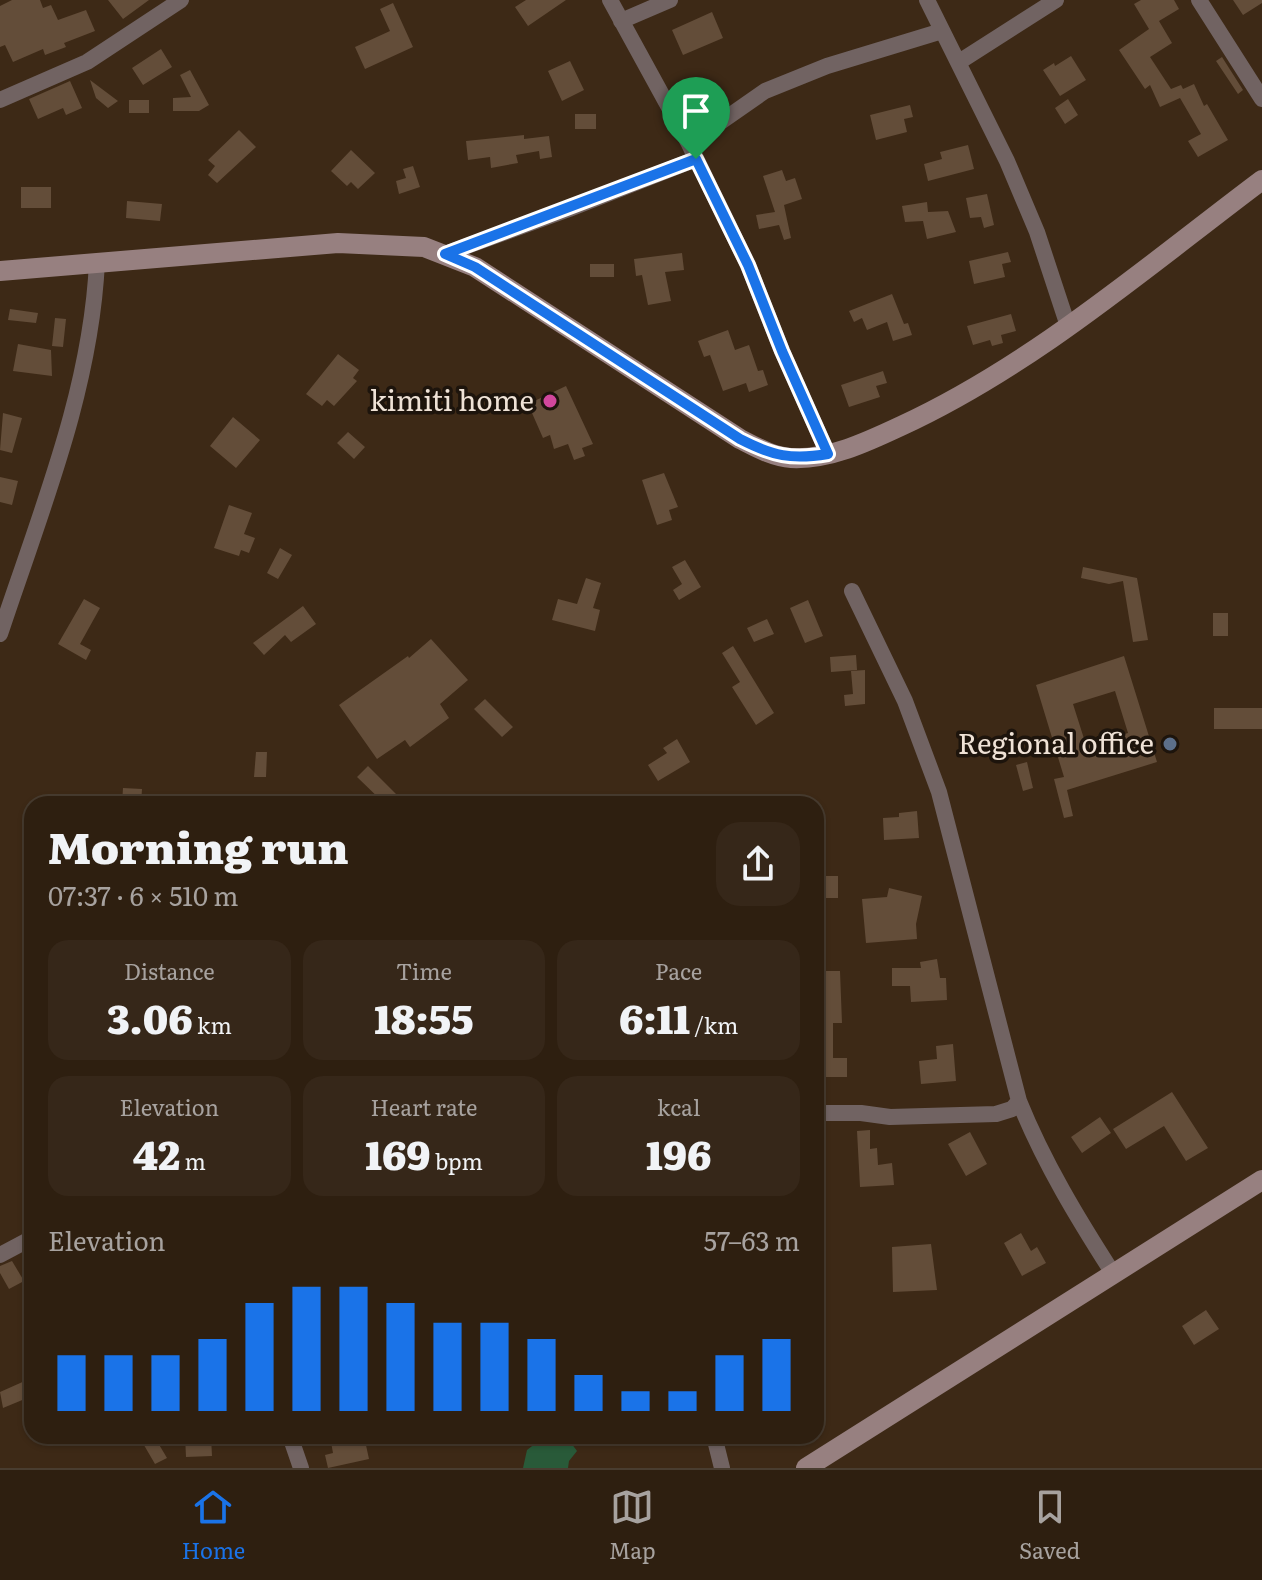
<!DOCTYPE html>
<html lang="en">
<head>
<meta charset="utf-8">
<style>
  :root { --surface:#2e1f10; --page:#362719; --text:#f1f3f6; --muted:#a7a29f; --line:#493d30; --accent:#1a73e8 }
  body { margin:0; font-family:Literata,serif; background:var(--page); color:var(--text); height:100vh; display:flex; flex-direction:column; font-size:30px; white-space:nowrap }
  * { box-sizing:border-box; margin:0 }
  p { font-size:26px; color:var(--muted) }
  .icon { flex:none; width:44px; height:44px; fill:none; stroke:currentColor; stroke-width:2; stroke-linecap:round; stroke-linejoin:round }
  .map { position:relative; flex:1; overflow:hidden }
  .side { position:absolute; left:24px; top:796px; width:800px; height:648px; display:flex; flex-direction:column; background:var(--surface); border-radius:24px; box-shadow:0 2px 6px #0004,0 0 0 2px var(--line) }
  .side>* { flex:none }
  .pin { position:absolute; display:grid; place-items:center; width:68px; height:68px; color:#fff; margin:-82px -34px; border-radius:50% 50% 50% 0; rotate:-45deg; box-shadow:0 0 8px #0007 }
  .pin .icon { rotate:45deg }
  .round { display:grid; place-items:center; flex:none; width:84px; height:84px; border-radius:24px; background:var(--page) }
  .overview { display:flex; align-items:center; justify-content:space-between; height:136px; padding:0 24px }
  h1 { font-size:44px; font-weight:800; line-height:60px }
  .stats { display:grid; grid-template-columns:repeat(3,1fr); gap:12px; height:136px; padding:8px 24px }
  .stats div { display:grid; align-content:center; border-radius:20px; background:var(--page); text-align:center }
  .stats b { font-size:40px; font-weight:800 }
  .stats small { font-size:22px; font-weight:400 }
  .stats p { font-size:22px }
  .chart { height:224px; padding:16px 24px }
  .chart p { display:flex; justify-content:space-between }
  .chart svg { width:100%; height:144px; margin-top:8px; stroke:var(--accent); stroke-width:6 }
  .dock { display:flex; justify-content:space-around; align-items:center; height:112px; border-top:2px solid var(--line); background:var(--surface); font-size:22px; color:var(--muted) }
  .dock a { display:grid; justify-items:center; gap:4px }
  .dock .selected { color:var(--accent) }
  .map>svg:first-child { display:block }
</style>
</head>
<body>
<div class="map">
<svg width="1262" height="1468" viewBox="0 0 1262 1468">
  <rect width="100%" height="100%" fill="#3d2916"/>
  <path fill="#295a39" d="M545,1436H566L577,1451L569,1461L568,1468H523L527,1450Z"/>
  <path fill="#634d39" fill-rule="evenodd" d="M12,0H40L43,8L51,5L58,20L86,10L95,31L64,43L66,47L45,55L43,49L13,62L5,45L0,47V6Z
    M108,0H149L123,19Z
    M526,0H566L528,26L515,7Z
    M1141,0H1174L1179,9L1159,21L1172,43L1150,57L1171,89L1181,85L1183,89L1194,84L1204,106L1207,104L1228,140L1198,157L1188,141L1201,134L1180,98L1160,107L1150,85L1145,89L1119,50L1149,29L1134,4Z
    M1233,0H1262V3L1243,15Z
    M393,3L413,47L365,69L355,47L390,31L380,9Z
    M712,12L723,38L683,55L672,30Z
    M161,49L172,67L143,85L132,68Z
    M1071,56L1086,80L1060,96L1043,70L1054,63L1055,66Z
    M1222,57L1243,90L1238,94L1216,61Z
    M570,61L584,90L562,101L548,71Z
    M190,70L209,105L199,111H173V98L191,97L180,75Z
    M90,80L118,101L108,108L96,98Z
    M70,81L82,108L66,115L63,108L38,119L29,99Z
    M1068,99L1078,115L1065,124L1055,108Z
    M129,100H149V113H129Z
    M910,105L913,117L904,119L907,132L876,140L870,115Z
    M575,114H596V129H575Z
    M239,130L256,147L217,183L208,175L215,166L208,160Z
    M524,135V139L549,136L552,157L540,159L539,151L516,155L518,163L491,168L490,157L468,160L466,141Z
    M968,145L974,169L928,181L924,164L942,159L940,152Z
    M351,150L375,173L358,189L351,182L347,186L331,171Z
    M413,166L420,187L399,194L396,181L406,178L403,169Z
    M782,170L786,181L795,178L802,199L784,205L791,238L784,240L779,225L759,229L756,215L775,212L763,176Z
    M21,187H51V208H21Z
    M987,194L994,225L984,228L981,217L970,218L966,198Z
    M127,201L162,204L160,221L126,218Z
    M927,202L928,212L948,211L956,232L927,239L923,221L905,222L902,206Z
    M1008,252L1011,262L1002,264L1005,277L974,284L969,261Z
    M682,253L684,270L665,272L671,301L648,305L642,275L636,276L634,259Z
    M590,264H614V277H590Z
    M892,294L904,324L908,323L912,335L893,341L887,322L867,330L862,318L854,322L849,311Z
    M10,309L38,313L36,323L8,320Z
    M1011,314L1016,331L1001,335L1003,343L992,346L990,340L973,345L967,326Z
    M55,318L66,319L63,347L52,346Z
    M728,330L735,350L749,345L758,371L763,370L768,385L749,392L746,383L723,391L710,355L704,357L698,341Z
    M18,344L51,350L52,376L13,371Z
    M338,354L359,370L353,378L357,381L334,406L327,400L322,406L306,394Z
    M883,371L887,383L876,386L880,397L849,407L841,385Z
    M566,386L593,444L582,448L585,456L574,460L568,444L554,449L550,435L543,438L528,404Z
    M3,413L22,418L12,453L0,450Z
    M233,417L260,440L236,468L210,446Z
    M348,432L365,447L354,459L337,443Z
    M664,473L678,507L669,510L672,520L657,525L642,480Z
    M0,477L18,481L12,505L0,502Z
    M229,505L252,513L244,534L255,538L249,553L241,550L239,556L214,548Z
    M280,548L292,555L278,579L267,573Z
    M685,560L701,587L679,600L673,590L682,584L672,567Z
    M1083,567L1137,578L1148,640L1133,642L1123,581L1109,584L1081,578Z
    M586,578L601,583L593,608L600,610L595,631L552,620L558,599L577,604Z
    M84,599L100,608L80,644L91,650L86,660L58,644Z
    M808,600L823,636L805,643L790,608Z
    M303,606L316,624L291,642L285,635L264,655L253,643Z
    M1213,613H1228V636H1213Z
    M767,619L774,634L754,642L747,628Z
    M431,639L468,680L440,704L449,718L410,747L405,740L377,759L339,705L408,656L409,658Z
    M733,646L774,713L756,725L732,687L740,682L722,653Z
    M856,655L857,670L831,672L830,657Z
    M1124,656L1157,762L1067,790L1073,816L1064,818L1054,779L1064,777L1036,685ZM1115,691L1128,733L1086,745L1073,704Z
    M865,670V704L845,706L844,695L853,694L851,671Z
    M485,699L513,727L502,737L474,709Z
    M1214,708H1262V729H1214Z
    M677,739L690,762L658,781L648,765L667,753L663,748Z
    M256,752H267L266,777H254Z
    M1027,762L1033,788L1023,791L1016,765Z
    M368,766L406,804H385L357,777Z
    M123,788L142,789L141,804H122Z
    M917,811L919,838L884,840L883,818L899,817V813Z
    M816,876H838V898H816Z
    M889,888L922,896L916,924L917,939L866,943L862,899L887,897Z
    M937,959L940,978H946L947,1000L911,1002L910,986H892V968H921L920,962Z
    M821,971H840L842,1023H833V1058H847V1077H816V1041H822Z
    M953,1044L956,1081L921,1084L919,1061L937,1059L936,1046Z
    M1172,1092L1208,1148L1186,1161L1164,1126L1126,1149L1113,1129Z
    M1100,1117L1111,1133L1082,1153L1071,1137Z
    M870,1130V1149L877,1148L878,1165L892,1163L894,1185L860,1187L857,1131Z
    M970,1132L987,1164L966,1176L948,1144Z
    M1021,1233L1031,1251L1037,1247L1046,1263L1022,1276L1004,1243Z
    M931,1244L937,1290L893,1292L892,1247Z
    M12,1261L24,1281L9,1289L0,1273V1266Z
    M1206,1310L1219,1329L1194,1345L1182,1326Z
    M27,1380L32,1396L3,1408L0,1392Z
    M149,1436H154L167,1458L155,1464L141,1440Z
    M185,1436H211L212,1456L186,1457Z
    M364,1436L369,1459L328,1468L325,1455L333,1453L331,1442Z"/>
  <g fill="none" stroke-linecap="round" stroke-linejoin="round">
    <path stroke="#716362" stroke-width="16" d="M610,0L689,144L748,265L782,351L828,454
      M927,0L1007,161L1037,232L1068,326
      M1199,0L1262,99
      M621,21L670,0
      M959,62L1056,0
      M0,100L87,62L181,0
      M689,144L765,91L827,66L942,31
      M445,254L569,209L696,159
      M852,591L905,701L939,792L1019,1101C1044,1163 1078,1219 1114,1275
      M0,634C40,513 91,391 97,262
      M816,1113H861L890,1117L996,1114L1012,1109L1019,1101
      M0,1255L32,1238
      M290,1436L301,1468
      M714,1436L722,1468"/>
    <path stroke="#978080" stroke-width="20" d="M0,271L338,243L424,247L475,267L740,439C756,447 773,457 791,458C829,460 867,442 901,426C1033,365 1146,267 1262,180
      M806,1468L1262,1180"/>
  </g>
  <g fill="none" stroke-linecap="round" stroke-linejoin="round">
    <g stroke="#fff" stroke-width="16">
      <path id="route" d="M696,159L748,265L782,351L828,454C791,460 773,456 740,439L475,267L445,254Z"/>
    </g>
    <use href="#route" stroke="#1a73e8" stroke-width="10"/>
  </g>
  <circle fill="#d1479c" stroke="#1d140c" stroke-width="3" cx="550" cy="401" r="8"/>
  <circle fill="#5c6f8a" stroke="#1d140c" stroke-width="3" cx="1170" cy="744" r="8"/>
  <g text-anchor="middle" stroke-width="7" stroke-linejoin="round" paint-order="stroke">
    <g font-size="28" fill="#efe2d6" stroke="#1d140c" text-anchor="end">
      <text x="534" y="411">kimiti home</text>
      <text x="1154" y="754">Regional office</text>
    </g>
  </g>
</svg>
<div class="pin" style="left:696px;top:159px;background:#1e9e55"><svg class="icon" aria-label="arrive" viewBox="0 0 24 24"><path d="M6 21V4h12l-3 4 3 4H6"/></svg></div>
<section class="side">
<div class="overview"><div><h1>Morning run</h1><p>07:37 · 6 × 510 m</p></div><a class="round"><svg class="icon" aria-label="share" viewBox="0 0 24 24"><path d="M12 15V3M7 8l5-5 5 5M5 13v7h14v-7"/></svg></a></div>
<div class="stats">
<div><p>Distance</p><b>3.06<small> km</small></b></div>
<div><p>Time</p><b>18:55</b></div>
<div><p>Pace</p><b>6:11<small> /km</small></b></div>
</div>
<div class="stats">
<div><p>Elevation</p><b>42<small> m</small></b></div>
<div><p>Heart rate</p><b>169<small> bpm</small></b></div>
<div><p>kcal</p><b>196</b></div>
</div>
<div class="chart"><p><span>Elevation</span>57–63 m</p>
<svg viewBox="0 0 160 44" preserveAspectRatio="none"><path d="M5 44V27M15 44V27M25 44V27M35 44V22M45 44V11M55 44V6M65 44V6M75 44V11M85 44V17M95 44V17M105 44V22M115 44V33M125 44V38M135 44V38M145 44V27M155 44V22"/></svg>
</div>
</section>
</div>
<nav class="dock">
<a class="selected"><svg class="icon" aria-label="home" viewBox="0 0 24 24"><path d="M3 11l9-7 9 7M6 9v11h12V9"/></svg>Home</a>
<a><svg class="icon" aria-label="map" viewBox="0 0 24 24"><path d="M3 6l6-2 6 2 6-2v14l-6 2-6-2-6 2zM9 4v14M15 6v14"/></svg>Map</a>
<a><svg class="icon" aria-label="saved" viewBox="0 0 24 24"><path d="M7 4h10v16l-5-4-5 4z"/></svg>Saved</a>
</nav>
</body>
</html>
